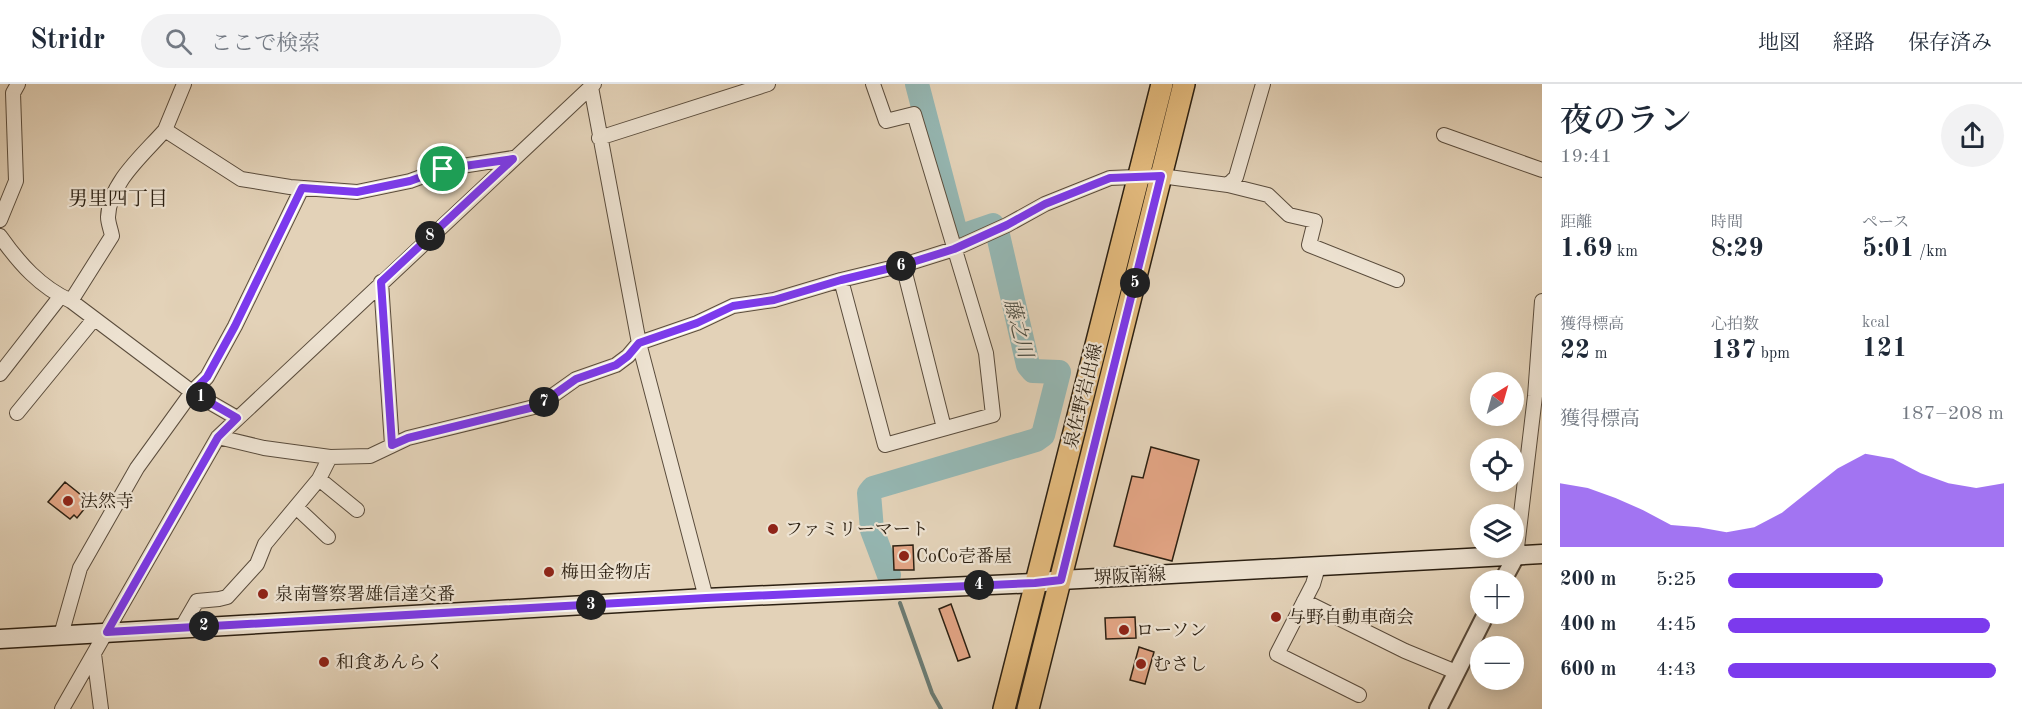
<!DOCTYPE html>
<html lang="ja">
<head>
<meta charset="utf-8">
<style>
  :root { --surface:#fff; --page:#f2f2f3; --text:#1f2937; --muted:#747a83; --line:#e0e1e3; --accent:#7c3aed }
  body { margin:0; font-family:"Old Standard TT","Noto Serif JP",serif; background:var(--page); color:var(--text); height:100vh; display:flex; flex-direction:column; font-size:22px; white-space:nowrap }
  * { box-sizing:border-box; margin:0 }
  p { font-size:20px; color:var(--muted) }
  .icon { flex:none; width:33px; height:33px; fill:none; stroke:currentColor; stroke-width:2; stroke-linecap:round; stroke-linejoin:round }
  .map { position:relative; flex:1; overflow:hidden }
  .drawer { display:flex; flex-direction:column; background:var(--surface); width:480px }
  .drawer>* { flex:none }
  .needle { width:39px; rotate:37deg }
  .buttons { position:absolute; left:1470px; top:288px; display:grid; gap:12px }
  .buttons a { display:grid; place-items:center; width:54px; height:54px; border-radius:50%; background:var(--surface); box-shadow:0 3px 15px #0003; font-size:30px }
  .pin { position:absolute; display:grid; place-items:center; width:51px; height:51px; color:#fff; margin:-26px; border:3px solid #fff; border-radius:50%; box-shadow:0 2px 6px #0007 }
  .km { position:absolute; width:30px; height:30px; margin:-15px; border-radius:50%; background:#222; color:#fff; font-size:16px; line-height:30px; text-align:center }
  .round { display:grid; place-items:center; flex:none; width:63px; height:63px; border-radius:32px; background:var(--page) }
  .headline { display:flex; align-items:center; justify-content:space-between; height:102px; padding:0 18px }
  h1 { font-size:33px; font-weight:600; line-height:45px }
  .figures { display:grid; grid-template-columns:repeat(3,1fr); gap:9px; height:102px; padding:6px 18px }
  .figures div { display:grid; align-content:center }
  .figures b { font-size:26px; font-weight:600 }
  .figures small { font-size:16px; font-weight:400 }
  .figures p { font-size:16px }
  .chart { height:168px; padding:12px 18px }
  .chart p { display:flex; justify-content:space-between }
  .chart svg { width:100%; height:108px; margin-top:6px; fill:var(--accent); opacity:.7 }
  ul { padding:0 18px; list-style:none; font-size:20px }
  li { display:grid; grid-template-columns:96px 72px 1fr; align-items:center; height:45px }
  li i { height:15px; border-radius:8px; background:var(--accent) }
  header { display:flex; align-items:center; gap:36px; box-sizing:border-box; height:84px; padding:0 30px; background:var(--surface); border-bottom:2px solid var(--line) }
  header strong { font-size:28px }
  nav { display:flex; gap:33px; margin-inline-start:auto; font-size:21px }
  .search { width:420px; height:54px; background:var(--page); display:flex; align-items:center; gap:15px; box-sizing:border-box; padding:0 21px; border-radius:33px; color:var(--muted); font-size:22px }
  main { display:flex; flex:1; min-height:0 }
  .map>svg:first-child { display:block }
</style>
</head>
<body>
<header>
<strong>Stridr</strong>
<div class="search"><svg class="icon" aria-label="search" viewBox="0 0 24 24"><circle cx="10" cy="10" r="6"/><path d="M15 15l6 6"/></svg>ここで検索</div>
<nav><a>地図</a><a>経路</a><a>保存済み</a></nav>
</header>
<main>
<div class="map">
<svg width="1542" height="625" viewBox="0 0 1542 625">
  <rect width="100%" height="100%" fill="#e3d2b8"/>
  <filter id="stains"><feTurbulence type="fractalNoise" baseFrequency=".00333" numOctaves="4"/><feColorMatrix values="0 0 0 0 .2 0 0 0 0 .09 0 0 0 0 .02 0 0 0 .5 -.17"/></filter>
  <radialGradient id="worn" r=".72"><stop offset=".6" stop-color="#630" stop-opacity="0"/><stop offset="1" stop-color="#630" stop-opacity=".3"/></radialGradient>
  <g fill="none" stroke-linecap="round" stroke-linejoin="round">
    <path stroke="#6b7b73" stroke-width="4" d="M900,519L932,609L941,625"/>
    <path stroke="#95b7b3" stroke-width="24" d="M889,491L872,446L869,409L873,404L1036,356L1043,351L1059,288L1033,287L1028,281L998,151L993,141L961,152L956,149L917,0"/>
  </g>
  <path fill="#e3a585" stroke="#2c2012" stroke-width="1.5" d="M1151,363L1199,376L1172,477L1114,462L1132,392L1143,394Z
    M65,398L86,415L82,421L85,424L77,434L74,431L70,435L48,418Z
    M913,461L914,486H894L893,462Z
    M951,520L970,573L958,577L939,525Z
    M1135,533L1136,554L1106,555L1105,534Z
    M1139,563L1154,568L1145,600L1130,596Z"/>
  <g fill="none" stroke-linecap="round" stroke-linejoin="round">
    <g stroke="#5a4c3c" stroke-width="16">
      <path id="minor" d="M184,0L165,46L241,95L290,103L357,108L410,97L443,85L513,74
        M591,3L639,259L706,514
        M1444,51L1542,86
        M599,54L768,0
        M1228,101L1236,93L1263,0
        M0,136L16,97L13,9L18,0
        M0,152C19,179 40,203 71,217L192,308L237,334
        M903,181L944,344
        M841,196L885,361L993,331L986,269L914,30L886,37L873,0
        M381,198L392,361
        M71,217L112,152C111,146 108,139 108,133C109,99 144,70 165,46
        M0,290L60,213
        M17,329L94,235
        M218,353L264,364L330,373L370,372L408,354L538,322L576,295L616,281L628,272L639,259L697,239L733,222L774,216L841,196L903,181L954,165L1007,141L1045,120L1110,94L1161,92L1228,101L1268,111L1289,131L1315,137L1309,161L1397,196
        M319,395L357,426
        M296,423L328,453
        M1516,472L1535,312L1542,217
        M1318,483L1313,500L1277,570L1359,611
        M1304,517L1405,567L1456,588
        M182,543L197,517L219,515L227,513L257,480L265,460L319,395L330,373
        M61,551L80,484L137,384L192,308L207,293L235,242L302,104
        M94,570L101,625
        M62,625L218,353L594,0"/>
    </g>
    <g stroke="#5a4c3c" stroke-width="20">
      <path id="tertiary" d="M1503,496L1516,472
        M1438,625L1486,530"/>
    </g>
    <g stroke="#2c2012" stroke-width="21">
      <path id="secondary" d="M0,555L706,514L1035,499L1061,496L1542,470"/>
    </g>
    <g stroke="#2c2012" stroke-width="24">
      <path id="primary" d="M1004,625L1162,0
        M1028,625L1184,0"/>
    </g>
    <use href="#minor" stroke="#ede2d1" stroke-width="14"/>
    <use href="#tertiary" stroke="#ede2d1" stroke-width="16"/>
    <use href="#secondary" stroke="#ede2d1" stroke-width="18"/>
    <use href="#primary" stroke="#e2b97c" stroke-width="21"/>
  </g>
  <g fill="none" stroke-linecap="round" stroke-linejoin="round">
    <g stroke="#fff" stroke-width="12">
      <path id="route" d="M513,75L381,198L392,361L408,354L538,322L576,295L616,281L628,272L639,259L697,239L733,222L774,216L841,196L903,181L954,165L1007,141L1045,120L1110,94L1161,92L1061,496L1035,499L706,514L107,548L218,353L237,334L192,308L207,293L235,242L302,104L357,108L410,97L443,85Z"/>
    </g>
    <use href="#route" stroke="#7c3aed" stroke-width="8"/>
  </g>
  <g fill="#8f2418" stroke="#ede2d1" stroke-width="2">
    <circle cx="68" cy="417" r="6"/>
    <circle cx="773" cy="445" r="6"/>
    <circle cx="904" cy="472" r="6"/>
    <circle cx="549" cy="488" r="6"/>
    <circle cx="263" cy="510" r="6"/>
    <circle cx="1276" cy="533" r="6"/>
    <circle cx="1124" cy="546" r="6"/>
    <circle cx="324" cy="578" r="6"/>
    <circle cx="1141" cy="580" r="6"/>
  </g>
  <g text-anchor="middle" stroke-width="4.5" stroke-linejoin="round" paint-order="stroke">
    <g font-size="18" fill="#2c2012" stroke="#ede2d1">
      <text transform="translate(1083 312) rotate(-76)" y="6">泉佐野岩出線</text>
      <text transform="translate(1130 492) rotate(-3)" y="6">堺阪南線</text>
    </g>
    <g font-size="18" fill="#2c2012" stroke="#ede2d1" text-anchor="start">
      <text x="80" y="423">法然寺</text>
      <text x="785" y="451">ファミリーマート</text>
      <text x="916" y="478">CoCo壱番屋</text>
      <text x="561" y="494">梅田金物店</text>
      <text x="275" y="516">泉南警察署雄信達交番</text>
      <text x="1288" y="539">与野自動車商会</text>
      <text x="1136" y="552">ローソン</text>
      <text x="336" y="584">和食あんらく</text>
      <text x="1153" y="586">むさし</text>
    </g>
    <g font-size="20" fill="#2c2012" stroke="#ede2d1">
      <text x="118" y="121">男里四丁目</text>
    </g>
    <g font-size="20" font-style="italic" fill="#4c4d42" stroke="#ede2d1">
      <text transform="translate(1019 244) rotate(75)" y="7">藤之川</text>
    </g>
  </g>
  <rect width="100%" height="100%" filter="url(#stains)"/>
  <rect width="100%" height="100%" fill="url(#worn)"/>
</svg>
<div class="buttons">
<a><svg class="needle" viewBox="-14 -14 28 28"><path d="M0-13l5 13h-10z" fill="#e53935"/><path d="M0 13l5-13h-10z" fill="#747a83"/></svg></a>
<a><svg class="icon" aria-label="locate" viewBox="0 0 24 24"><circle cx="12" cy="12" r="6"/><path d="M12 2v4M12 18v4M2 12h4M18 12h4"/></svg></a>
<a><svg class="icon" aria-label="layers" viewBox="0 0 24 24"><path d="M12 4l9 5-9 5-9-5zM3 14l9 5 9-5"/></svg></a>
<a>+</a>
<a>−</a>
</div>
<div class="pin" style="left:443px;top:85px;background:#1e9e55"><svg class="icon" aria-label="arrive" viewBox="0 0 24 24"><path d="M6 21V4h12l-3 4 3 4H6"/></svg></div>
<b class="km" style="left:201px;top:313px">1</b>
<b class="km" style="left:204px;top:542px">2</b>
<b class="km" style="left:591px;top:521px">3</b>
<b class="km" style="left:979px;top:501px">4</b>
<b class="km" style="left:1135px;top:199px">5</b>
<b class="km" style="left:901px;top:182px">6</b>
<b class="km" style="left:544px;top:318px">7</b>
<b class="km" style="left:430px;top:152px">8</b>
</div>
<section class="drawer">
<div class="headline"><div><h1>夜のラン</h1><p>19:41</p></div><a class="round"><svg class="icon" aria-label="share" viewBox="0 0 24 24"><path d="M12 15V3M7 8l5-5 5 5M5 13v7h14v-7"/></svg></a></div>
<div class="figures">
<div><p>距離</p><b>1.69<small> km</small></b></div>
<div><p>時間</p><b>8:29</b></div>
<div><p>ペース</p><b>5:01<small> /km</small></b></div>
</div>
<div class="figures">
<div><p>獲得標高</p><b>22<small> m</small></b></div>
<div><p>心拍数</p><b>137<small> bpm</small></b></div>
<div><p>kcal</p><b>121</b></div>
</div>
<div class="chart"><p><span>獲得標高</span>187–208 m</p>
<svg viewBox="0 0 160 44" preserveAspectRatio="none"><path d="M0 44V18L10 20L20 24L30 29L40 35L50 36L60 38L70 36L80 30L90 21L100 12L110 6L120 8L130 14L140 18L150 20L160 18V44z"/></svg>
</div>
<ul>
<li><b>200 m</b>5:25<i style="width:56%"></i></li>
<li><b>400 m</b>4:45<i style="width:95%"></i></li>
<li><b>600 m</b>4:43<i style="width:97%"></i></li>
</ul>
</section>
</main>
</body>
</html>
